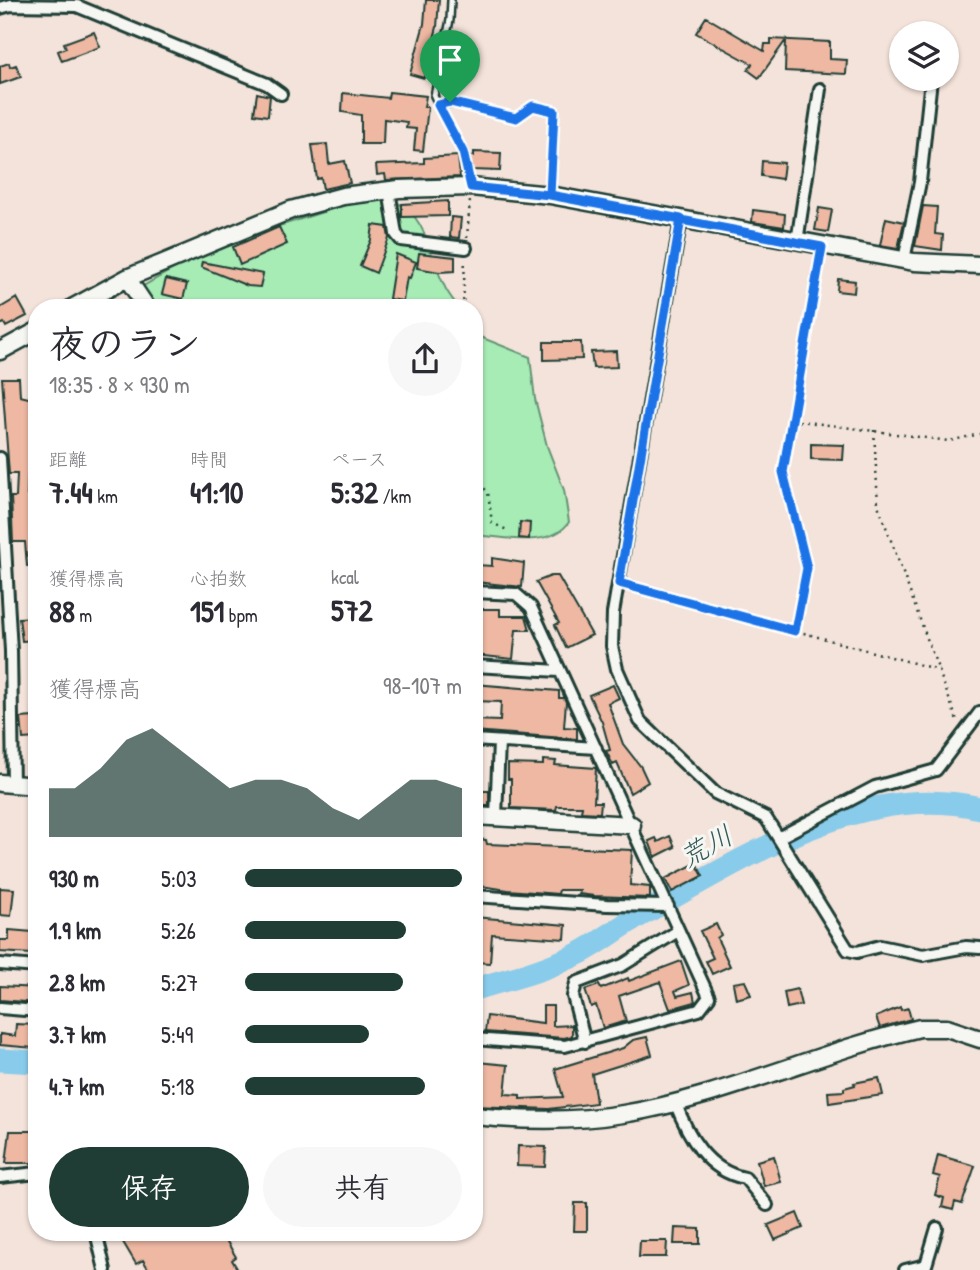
<!DOCTYPE html>
<html lang="ja">
<head>
<meta charset="utf-8">
<style>
  :root { --surface:#fff; --page:#f7f7f7; --text:#2b2b33; --muted:#7c7c81; --accent:#1f3d34 }
  body { margin:0; font-family:"Patrick Hand","Klee One",sans-serif; background:var(--page); color:var(--text); height:100vh; display:flex; flex-direction:column; font-size:26px; white-space:nowrap }
  * { box-sizing:border-box; margin:0 }
  p { font-size:23px; color:var(--muted) }
  .icon { flex:none; width:38px; height:38px; fill:none; stroke:currentColor; stroke-width:2; stroke-linecap:round; stroke-linejoin:round }
  .map { position:relative; flex:1; overflow:hidden }
  .drawer { position:absolute; left:28px; top:299px; width:455px; height:942px; display:flex; flex-direction:column; background:var(--surface); border-radius:28px; box-shadow:0 2px 5px #0004 }
  .drawer>* { flex:none }
  .buttons { position:absolute; left:889px; top:21px; display:grid; gap:14px }
  .buttons a { display:grid; place-items:center; width:70px; height:70px; border-radius:50%; background:var(--surface); box-shadow:0 2px 5px #0004; font-size:35px }
  .pin { position:absolute; display:grid; place-items:center; width:60px; height:60px; color:#fff; margin:-72px -30px; border-radius:50% 50% 50% 0; rotate:-45deg; box-shadow:0 0 7px #0007 }
  .pin .icon { rotate:45deg }
  .round { display:grid; place-items:center; flex:none; width:74px; height:74px; border-radius:37px; background:var(--page) }
  .headline { display:flex; align-items:center; justify-content:space-between; height:119px; padding:0 21px }
  h1 { font-size:38px; font-weight:700; line-height:52px }
  .metrics { display:grid; grid-template-columns:repeat(3,1fr); gap:10px; height:119px; padding:7px 21px }
  .metrics div { display:grid; align-content:center }
  .metrics b { font-size:30px; font-weight:700 }
  .metrics small { font-size:19px; font-weight:400 }
  .metrics p { font-size:19px }
  .chart { height:196px; padding:14px 21px }
  .chart p { display:flex; justify-content:space-between }
  .chart svg { width:100%; height:126px; margin-top:7px; fill:var(--accent); opacity:.7 }
  .action { display:flex; gap:14px; margin-top:auto; padding:14px 21px }
  .action a { flex:1; height:80px; border-radius:42px; background:var(--accent); color:#fff; font-size:28px; font-weight:700; line-height:80px; text-align:center }
  .action a+a { background:var(--page); color:var(--text) }
  ul { padding:0 21px; list-style:none; font-size:23px }
  li { display:grid; grid-template-columns:112px 84px 1fr; align-items:center; height:52px }
  li i { height:18px; border-radius:9px; background:var(--accent) }
  .map>svg:first-child { display:block }
</style>
</head>
<body>
<div class="map">
<svg width="980" height="1270" viewBox="0 0 980 1270">
  <rect width="100%" height="100%" fill="#f4e3da"/>
  <filter id="ink" filterUnits="userSpaceOnUse"><feTurbulence type="fractalNoise" baseFrequency=".0143" numOctaves="2"/><feDisplacementMap in="SourceGraphic" scale="14" xChannelSelector="R" yChannelSelector="G"/><feConvolveMatrix kernelMatrix="1 2 1 2 8 2 1 2 1" color-interpolation-filters="sRGB"/></filter>
  <g filter="url(#ink)">
    <path fill="#a7ebb5" stroke="#639474" stroke-width="2" d="M379,194C431,213 423,243 444,285C447,293 454,301 459,308H126L131,293L184,263L276,227Z
      M474,330L480,337L530,357L535,399L547,446L564,490L569,522C551,549 504,537 474,535Z"/>
    <g fill="none" stroke-linecap="round" stroke-linejoin="round">
      <path stroke="#89cbea" stroke-width="23" d="M474,989C510,979 546,970 580,953C602,942 621,925 643,914C743,859 862,780 980,808
        M0,1060L37,1062"/>
    </g>
    <path fill="#eeb8a3" stroke="#1f3d34" stroke-width="2" d="M426,0H439L437,27L424,78L410,74L424,24Z
      M706,17L764,51L765,44H771V39L830,42V59L847,60L846,74L785,71L786,40L759,78L748,70L752,64L696,33Z
      M94,32L100,47L62,61L58,51L66,48L64,43Z
      M9,63L10,67L16,65L21,77L0,84V66Z
      M389,92L426,96L424,107H428L423,151L414,150L416,129L406,128L407,122L384,119L383,144H361V115L342,112L343,93L388,98Z
      M257,93L270,96L268,116L254,114Z
      M327,144L329,164L345,161L350,183L323,189L321,178L317,179L312,145Z
      M474,152L501,153L500,171L472,170L469,156H474Z
      M458,156L460,177L386,180L385,174L377,175L376,165L424,163V158Z
      M762,161L784,163L782,179L761,176Z
      M448,201V216L402,217V204Z
      M923,206L937,207L935,234L943,235L942,250L915,246Z
      M819,208L832,210L828,232L815,230Z
      M753,210L785,214L784,227L752,222Z
      M451,217L461,218L459,238L450,237Z
      M886,218L904,222L898,248L880,245Z
      M373,225L387,227L389,238L376,273L360,266L371,240Z
      M279,227L287,244L240,265L233,247Z
      M419,253L455,257V271L439,272L417,268Z
      M396,254L416,262L410,278L407,277L403,301L389,299Z
      M202,262L263,274L260,287L248,286L201,267Z
      M166,279L187,284L183,299L162,294Z
      M838,279L855,281L854,293L837,291Z
      M17,298L27,316L6,327L4,323L0,325V308Z
      M544,342H581L582,359L544,360Z
      M616,351L617,367L593,368L591,352Z
      M2,378H19L20,396L37,400V472H28L27,495L37,493V507H33L37,565L27,566L25,542H13L11,497H16L17,474H9Z
      M811,444L844,445L843,460L811,459Z
      M520,522L530,523L529,539L519,538Z
      M492,558L524,563L522,587L476,582L477,565L492,566Z
      M551,576H558L592,635L566,648L555,625L559,623L536,582Z
      M476,609H500V616H526L530,630H516L513,659L474,655Z
      M37,617V640L22,641L19,618Z
      M474,684L559,691V698H564L566,702L564,727L577,728V739L474,731V720L500,721L501,702L474,701Z
      M613,685L619,698L608,703L623,744L641,767L648,782L630,793L617,763L613,765L606,751L610,750L602,722L589,695Z
      M34,717H37V738L23,739L21,718Z
      M543,760L556,761L555,765L596,768L594,802H601L600,813L581,812L582,806H557L556,810L511,808V779H508V764L543,765Z
      M474,791H489V806H474Z
      M670,836L675,847L655,857L649,841L656,838L658,842Z
      M474,839L486,840L487,844L632,850L630,885L650,887V898L594,896L579,894L580,890H559L558,894L508,890L474,885Z
      M696,863L703,876L672,892L665,879Z
      M0,888L14,889L11,916L0,915Z
      M474,917L566,925L565,939L492,934L490,963L474,962Z
      M716,924L721,935L717,938L730,966L712,974L706,961L713,958L700,931Z
      M9,930L33,932L37,935V951L32,950V954L0,952V940H9Z
      M681,961L689,985L675,991L677,996L693,992L695,1002L670,1009L660,982L619,996L626,1021L603,1028L596,1005L591,1007L585,990L599,985L601,989L628,978L629,981Z
      M745,981L751,995L736,999L733,983Z
      M0,986L37,988V1003L0,1000Z
      M797,989L801,1005L787,1008L784,992Z
      M543,1006H553V1026L572,1025V1036L564,1038L485,1032L487,1016L543,1023Z
      M900,1007L901,1010L908,1008L911,1019L880,1028L876,1017Z
      M16,1024L36,1025L34,1048L0,1045V1034L15,1036Z
      M647,1037L652,1055L592,1074L596,1103L549,1109L474,1106L478,1062L508,1065L505,1094L520,1095V1099L563,1097L555,1069L623,1048L633,1040Z
      M879,1078L883,1095L829,1103L828,1092L844,1091V1088L855,1085L854,1083Z
      M10,1131H37V1163H6Z
      M518,1146L546,1147L545,1167L517,1166Z
      M938,1155L975,1166L962,1204L955,1202L953,1210L942,1207L944,1198L935,1195L940,1177L933,1175Z
      M774,1156L781,1182L764,1186L757,1161Z
      M575,1203H587V1231H574Z
      M797,1213L803,1228L775,1240L768,1225Z
      M675,1228L700,1229V1244H674Z
      M117,1232H239L226,1240L236,1257L232,1260L238,1270H149L143,1260L136,1264Z
      M640,1241H667L666,1257H639Z"/>
    <g fill="none" stroke-linecap="round" stroke-linejoin="round">
      <g stroke="#1f3d34" stroke-width="10">
        <path id="lane" d="M451,0L450,20L434,96L462,151L470,184
          M438,105L457,103L516,118L533,106L554,111L550,192"/>
      </g>
      <g stroke="#1f3d34" stroke-width="16">
        <path id="street" d="M0,8L11,5L77,6L267,84L281,94
          M389,190L396,234L401,240L466,248
          M681,219L613,613L612,646L617,669L640,721L715,793L766,818L848,950L857,952L880,946L923,955L966,947L980,948
          M797,242L820,89
          M904,260L920,182L931,79
          M0,458L11,651L13,784
          M474,592L516,594L531,607L709,997L699,1010L565,1046L474,1039
          M474,666L559,671
          M474,740L596,748
          M496,817L499,742
          M780,837L875,787L936,770L980,712
          M474,896L607,905L668,906
          M0,964L37,967
          M0,1008L37,1011
          M585,1042L573,996L576,983L623,965L678,931
          M675,1102C688,1136 707,1171 745,1178L767,1205
          M0,1177L37,1173
          M96,1232L105,1270
          M905,1270L926,1265L937,1228"/>
      </g>
      <g stroke="#1f3d34" stroke-width="21">
        <path id="secondary" d="M127,278L147,308
          M72,308L127,278L291,210L343,196L399,189L471,187L550,195L914,262L980,265
          M0,351L37,331
          M0,783L37,786
          M474,816L632,825
          M474,1116C524,1121 574,1122 623,1114C725,1097 820,1051 920,1028H947L980,1039"/>
      </g>
      <path stroke="#1f3d34" stroke-width="2.5" stroke-dasharray="2 5" stroke-linecap="butt" d="M467,238L470,200
        M463,308L465,259
        M792,420L949,441L980,434
        M874,430L878,505L958,723
        M474,479L488,492L492,523L507,530
        M628,585L939,670
        M795,631L807,568L783,472L820,257"/>
      <use href="#lane" stroke="#f6f6f2" stroke-width="5"/>
      <use href="#street" stroke="#f6f6f2" stroke-width="10"/>
      <use href="#secondary" stroke="#f6f6f2" stroke-width="16"/>
    </g>
  </g>
  <g fill="none" stroke-linecap="round" stroke-linejoin="round" filter="url(#ink)">
    <g stroke="#fff" stroke-width="14">
      <path id="route" d="M450,102L438,105L463,152L471,187L550,195L681,219L619,583L795,631L807,568L783,472L822,247C732,229 641,212 550,195L554,111L533,106L516,118L450,102"/>
    </g>
    <use href="#route" stroke="#1a73e8" stroke-width="9"/>
  </g>
  <g text-anchor="middle" stroke-width="6" stroke-linejoin="round" paint-order="stroke">
    <g font-size="28" font-style="italic" fill="#345958" stroke="#f6f6f2">
      <text transform="translate(706 846) rotate(-29)" y="10">荒川</text>
    </g>
  </g>
</svg>
<div class="buttons">
<a><svg class="icon" aria-label="layers" viewBox="0 0 24 24"><path d="M12 4l9 5-9 5-9-5zM3 14l9 5 9-5"/></svg></a>
</div>
<div class="pin" style="left:450px;top:102px;background:#1e9e55"><svg class="icon" aria-label="arrive" viewBox="0 0 24 24"><path d="M6 21V4h12l-3 4 3 4H6"/></svg></div>
<section class="drawer">
<div class="headline"><div><h1>夜のラン</h1><p>18:35 · 8 × 930 m</p></div><a class="round"><svg class="icon" aria-label="share" viewBox="0 0 24 24"><path d="M12 15V3M7 8l5-5 5 5M5 13v7h14v-7"/></svg></a></div>
<div class="metrics">
<div><p>距離</p><b>7.44<small> km</small></b></div>
<div><p>時間</p><b>41:10</b></div>
<div><p>ペース</p><b>5:32<small> /km</small></b></div>
</div>
<div class="metrics">
<div><p>獲得標高</p><b>88<small> m</small></b></div>
<div><p>心拍数</p><b>151<small> bpm</small></b></div>
<div><p>kcal</p><b>572</b></div>
</div>
<div class="chart"><p><span>獲得標高</span>98–107 m</p>
<svg viewBox="0 0 160 44" preserveAspectRatio="none"><path d="M0 44V27L10 27L20 20L30 10L40 6L50 13L60 20L70 27L80 24L90 24L100 27L110 34L120 38L130 31L140 24L150 24L160 27V44z"/></svg>
</div>
<ul>
<li><b>930 m</b>5:03<i style="width:100%"></i></li>
<li><b>1.9 km</b>5:26<i style="width:74%"></i></li>
<li><b>2.8 km</b>5:27<i style="width:73%"></i></li>
<li><b>3.7 km</b>5:49<i style="width:57%"></i></li>
<li><b>4.7 km</b>5:18<i style="width:83%"></i></li>
</ul>
<div class="action"><a>保存</a><a>共有</a></div>
</section>
</div>
</body>
</html>
